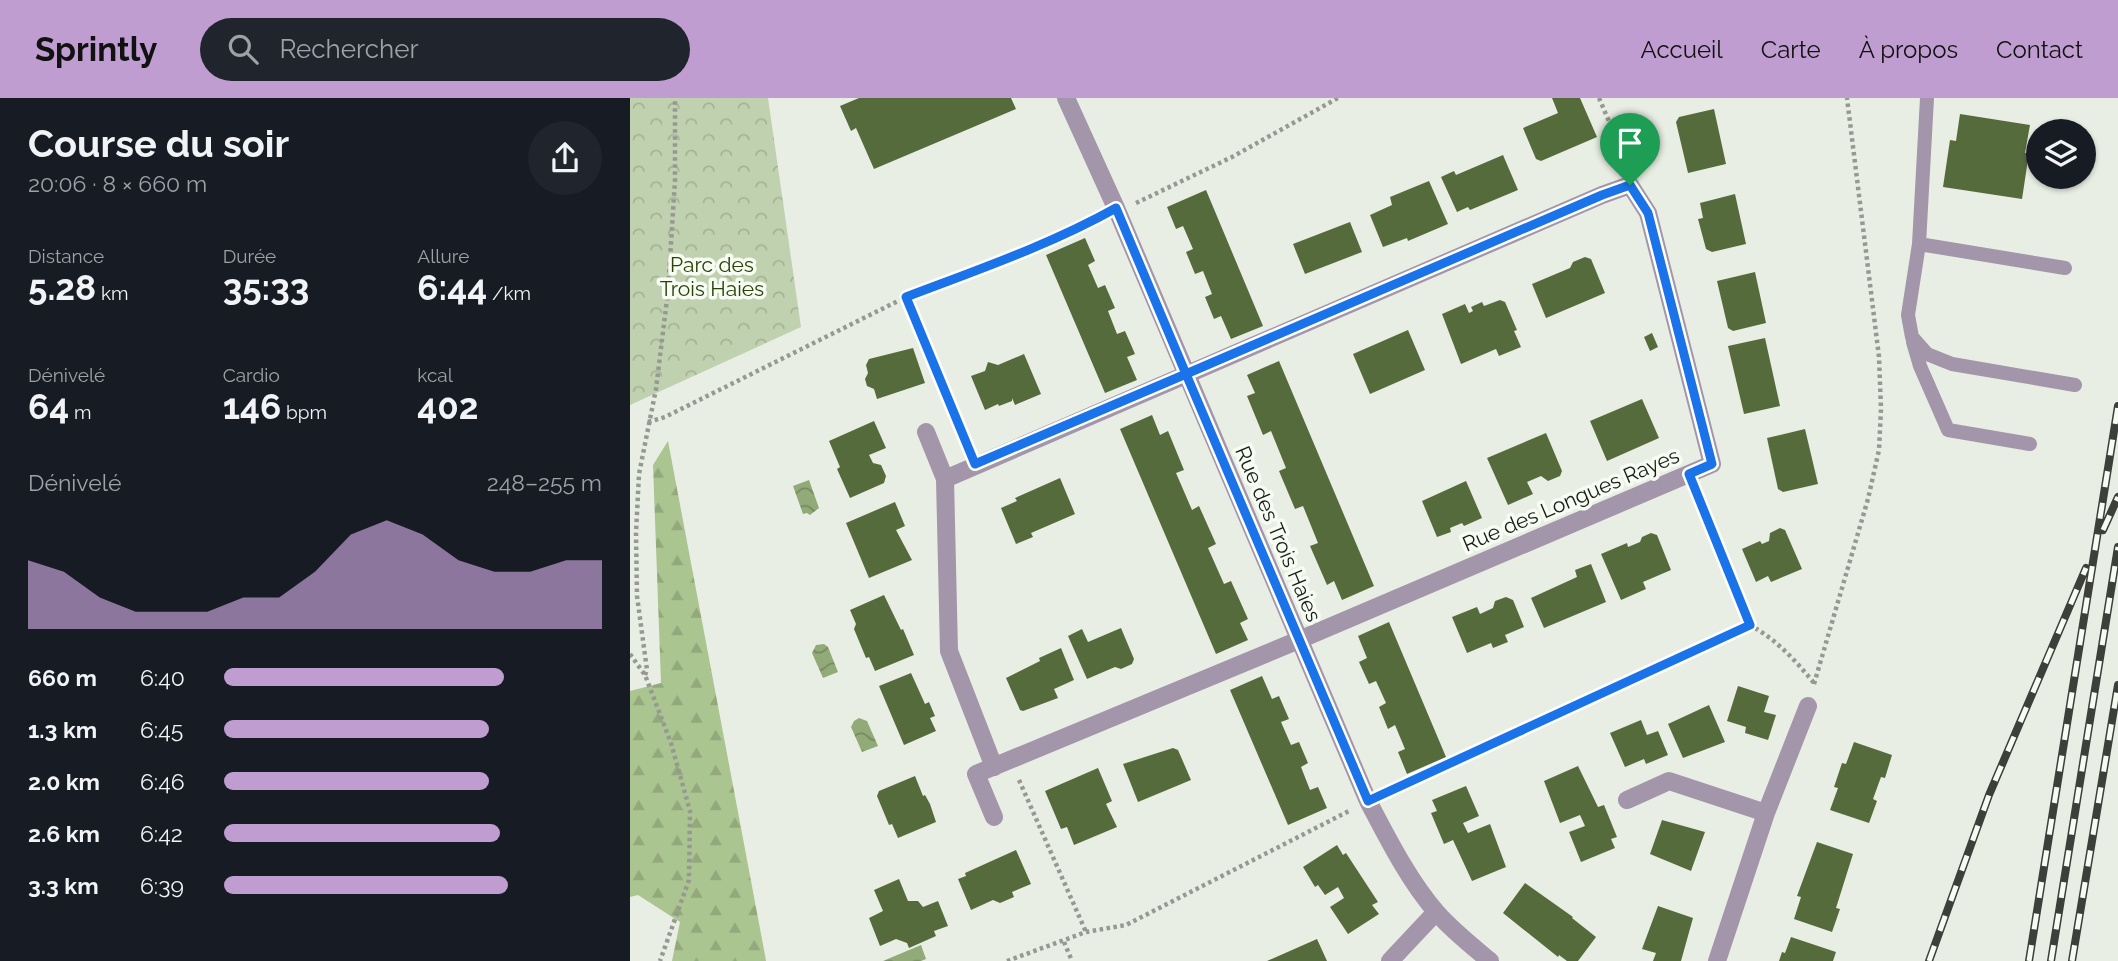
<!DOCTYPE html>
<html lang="fr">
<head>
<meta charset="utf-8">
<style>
  :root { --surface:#171b24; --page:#20242c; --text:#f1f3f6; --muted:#9ea1a6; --accent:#c09dd1 }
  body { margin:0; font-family:Raleway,sans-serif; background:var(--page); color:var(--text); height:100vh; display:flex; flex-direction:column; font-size:26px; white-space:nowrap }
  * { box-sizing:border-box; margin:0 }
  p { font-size:23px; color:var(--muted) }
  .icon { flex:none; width:38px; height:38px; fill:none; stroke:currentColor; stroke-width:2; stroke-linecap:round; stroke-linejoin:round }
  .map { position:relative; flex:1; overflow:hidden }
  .sheet { display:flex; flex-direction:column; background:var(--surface); width:630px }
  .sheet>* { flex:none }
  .buttons { position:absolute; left:1396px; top:21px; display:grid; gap:14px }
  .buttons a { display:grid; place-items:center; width:70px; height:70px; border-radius:50%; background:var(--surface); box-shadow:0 2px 5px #0004; font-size:35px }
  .pin { position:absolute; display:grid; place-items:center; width:60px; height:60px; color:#fff; margin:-72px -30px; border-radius:50% 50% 50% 0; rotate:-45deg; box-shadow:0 0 7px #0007 }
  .pin .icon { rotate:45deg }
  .round { display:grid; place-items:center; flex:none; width:74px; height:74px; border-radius:37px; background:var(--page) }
  .headline { display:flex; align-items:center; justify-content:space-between; height:119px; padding:0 28px }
  h1 { font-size:38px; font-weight:700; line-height:52px }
  .stats { display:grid; grid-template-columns:repeat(3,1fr); gap:10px; height:119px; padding:7px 28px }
  .stats div { display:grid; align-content:center }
  .stats b { font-size:35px; font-weight:700 }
  .stats small { font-size:19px; font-weight:400 }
  .stats p { font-size:19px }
  .chart { height:196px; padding:14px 28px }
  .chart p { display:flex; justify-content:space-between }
  .chart svg { width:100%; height:126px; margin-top:7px; fill:var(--accent); opacity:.7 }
  ul { padding:0 28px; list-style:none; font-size:23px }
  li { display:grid; grid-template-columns:112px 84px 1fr; align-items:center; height:52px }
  li i { height:18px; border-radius:9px; background:var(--accent) }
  header { display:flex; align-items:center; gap:42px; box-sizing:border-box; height:98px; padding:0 35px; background:var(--accent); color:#111 }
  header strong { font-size:33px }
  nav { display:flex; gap:38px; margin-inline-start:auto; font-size:24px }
  .search { width:490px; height:63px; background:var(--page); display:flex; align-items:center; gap:18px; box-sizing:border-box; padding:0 24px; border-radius:38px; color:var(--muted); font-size:26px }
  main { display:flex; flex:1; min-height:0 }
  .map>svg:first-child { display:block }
</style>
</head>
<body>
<header>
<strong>Sprintly</strong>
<div class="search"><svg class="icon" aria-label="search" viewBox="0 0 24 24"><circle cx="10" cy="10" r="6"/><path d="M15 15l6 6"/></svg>Rechercher</div>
<nav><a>Accueil</a><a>Carte</a><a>À propos</a><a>Contact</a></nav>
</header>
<main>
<section class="sheet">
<div class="headline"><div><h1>Course du soir</h1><p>20:06 · 8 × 660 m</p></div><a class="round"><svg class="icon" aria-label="share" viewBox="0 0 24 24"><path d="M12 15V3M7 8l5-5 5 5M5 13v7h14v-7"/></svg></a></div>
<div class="stats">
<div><p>Distance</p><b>5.28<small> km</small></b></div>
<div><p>Durée</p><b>35:33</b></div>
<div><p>Allure</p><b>6:44<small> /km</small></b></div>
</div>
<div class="stats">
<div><p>Dénivelé</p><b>64<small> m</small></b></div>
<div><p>Cardio</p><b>146<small> bpm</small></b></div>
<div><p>kcal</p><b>402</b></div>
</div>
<div class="chart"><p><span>Dénivelé</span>248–255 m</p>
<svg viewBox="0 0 160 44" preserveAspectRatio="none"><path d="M0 44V20L10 24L20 33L30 38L40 38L50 38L60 33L70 33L80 24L90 11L100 6L110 11L120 20L130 24L140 24L150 20L160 20V44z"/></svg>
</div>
<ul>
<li><b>660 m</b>6:40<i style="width:74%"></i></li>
<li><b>1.3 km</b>6:45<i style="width:70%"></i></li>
<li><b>2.0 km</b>6:46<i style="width:70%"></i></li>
<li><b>2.6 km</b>6:42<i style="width:73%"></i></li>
<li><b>3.3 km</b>6:39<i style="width:75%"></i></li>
</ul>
</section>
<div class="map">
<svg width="1488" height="863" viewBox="0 0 1488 863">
  <defs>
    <pattern id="forest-firs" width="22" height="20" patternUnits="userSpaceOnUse" patternTransform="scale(1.75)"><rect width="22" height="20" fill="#abc591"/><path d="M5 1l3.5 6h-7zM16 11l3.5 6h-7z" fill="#93a97c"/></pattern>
    <pattern id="park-crowns" width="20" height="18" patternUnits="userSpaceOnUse" patternTransform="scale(1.75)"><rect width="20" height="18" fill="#c0d1af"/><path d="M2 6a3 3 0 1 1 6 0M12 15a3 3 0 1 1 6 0" fill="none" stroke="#a4b396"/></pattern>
    <pattern id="water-waves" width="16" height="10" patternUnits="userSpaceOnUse" patternTransform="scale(1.75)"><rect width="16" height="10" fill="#91aa78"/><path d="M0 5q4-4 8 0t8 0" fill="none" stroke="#768a61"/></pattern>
  </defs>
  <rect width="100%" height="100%" fill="#e9eee4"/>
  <path fill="url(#forest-firs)" d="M38,343L135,857L136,863H42L50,824L8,797L0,799V593L31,585L23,367Z"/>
  <path fill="url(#park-crowns)" d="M0,0H138L171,229L0,307Z"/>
  <path fill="url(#water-waves)" d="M179,382L189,410L180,417L177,415L173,416L163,388Z
    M194,546L198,549L208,574L193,580L182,555L186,547Z
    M229,620L237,623L248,648L232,654L221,629L224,623Z
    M291,847L296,861L291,863H253Z"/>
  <path fill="#556b3c" d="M229,0H381L386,11L244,71L226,30L221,33L210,8Z
    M922,0H950L967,39L911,63L906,61L893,30L928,15Z
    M1084,11L1096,66L1058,75L1046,24L1049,19Z
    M1330,16L1400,27L1395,55H1399L1392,101L1313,89L1320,42L1326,43Z
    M873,57L888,92L840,112L838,109L827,114L811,79L824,73L826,77Z
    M799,83L818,126L778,143L777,140L753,149L740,117L762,107L760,99Z
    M576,92L633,228L601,241L591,218L584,221L575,199L582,196L573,173L565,176L556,154L563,151L553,128L546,131L537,109Z
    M1105,96L1116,146L1082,154L1076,151L1068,121L1073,120L1070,105Z
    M720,124L732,154L675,176L663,146Z
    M455,140L465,163L458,167L468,190L475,187L485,210L478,213L487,236L495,233L505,256L497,259L507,282L475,295L416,157Z
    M955,159L961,161L975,195L916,220L902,186L940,170L943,164Z
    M1125,174L1136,225L1103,233L1098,230L1087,183Z
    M870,202L875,204L887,232L884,233L891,249L869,258L866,251L831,266L812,216L835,206L839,215L843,213L841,209L852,204L854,208Z
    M778,232L795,272L740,296L723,256Z
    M1022,235L1028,249L1020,253L1014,239Z
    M1135,240L1150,308L1114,316L1098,248Z
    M283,250L295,285L247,301L244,291L237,288L235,281L238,275L236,267L239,261Z
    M394,256L411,296L385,307L382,300V303L369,308L368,306L355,312L341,278L355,273L358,264L368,267Z
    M649,263L744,488L712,502L704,483L697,487L680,448L688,445L673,408L665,411L649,373L656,370L641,333L633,337L617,298L625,295L617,277Z
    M1012,301L1029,340L977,363L960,323Z
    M522,317L530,337L538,333L554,372L546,375L562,412L569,408L586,446L578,450L594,486L601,483L618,521L610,525L618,542L586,556L490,331Z
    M244,323L256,350L239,357L243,365L251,367L256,378L254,385L220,400L207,371L210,369L199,343Z
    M1175,331L1188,386L1153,394L1148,391L1137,340Z
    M916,335L932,373L930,378L918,383L911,378L897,384L903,396L878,407L857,360Z
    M430,380L445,416L401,435L403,439L386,446L371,410L387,403L385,400Z
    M836,383L852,420L834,428L832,425L820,430L821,434L807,439L792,403Z
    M265,404L275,428L266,432L282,462L239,480L216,425Z
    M1150,430L1155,432L1172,471L1141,484L1138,478L1126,484L1112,451L1130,443L1132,446L1139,443L1140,435Z
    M1021,435L1027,437L1041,472L1013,484L1016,491L991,502L971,456L997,445L998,449L1010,444L1012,439Z
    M961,466L976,504L914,530L901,500L947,479L945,472Z
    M254,497L271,532L273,531L284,557L245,573L239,559L236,560L224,531L226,526L220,512Z
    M876,499L883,502L894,529L875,537L878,544L863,550L861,545L837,555L822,519L847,509L850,516L863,510L865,503Z
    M759,524L816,659L777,676L768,654L775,651L765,627L758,631L749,609L756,605L746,583L739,586L729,564L737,560L728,538Z
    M491,530L504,561L502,566L491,571L485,569L457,581L438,538L452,531L458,544Z
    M431,550L444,582L424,591L428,600L393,613L390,612L376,580L410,563L409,560Z
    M281,575L295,606L299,604L305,618L300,620L306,633L274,647L249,588Z
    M632,578L642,601L649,598L659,621L651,624L661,647L669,644L678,665L671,669L680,692L688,689L697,710L658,727L600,592Z
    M1108,588L1139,598L1134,614L1146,617L1138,642L1115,635L1116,629L1097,623Z
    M1079,607L1095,644L1053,660L1038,626Z
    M1011,622L1017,637L1028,633L1038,657L1016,666L1014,661L995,669L980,635Z
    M1224,644L1262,657L1255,680L1251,679L1243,701L1247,703L1239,725L1200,712L1208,690L1204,689L1212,665L1216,666Z
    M543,650L548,652L561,682L508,704L493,666Z
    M948,668L968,709L974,707L987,739L981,741L985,750L951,764L939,734L955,728L950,717L930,725L914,683Z
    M468,670L482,703L476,706L487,729L444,747L437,729L431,731L415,693Z
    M285,678L293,698L295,697L300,706L306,724L268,740L262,726L259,727L247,698L249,693Z
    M836,688L849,718L833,725L838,735L860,726L876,769L842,783L823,742L814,746L801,715L807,713L802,702Z
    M1032,722L1075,734L1061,773L1020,756Z
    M1187,744L1223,756L1206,810L1210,811L1202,834L1164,821L1171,799L1167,798Z
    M707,747L713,757L716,755L748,804L742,807L749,816L718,836L700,809L714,800L708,789L695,797L688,787L685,789L673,769Z
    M386,752L401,786L382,794L384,799L370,805L363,802L341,812L328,781L336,778L335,775Z
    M269,781L278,803H288L293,809L308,803L318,828L304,833L306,838L279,850L277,845L266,841L250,848L239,820L253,813L244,792Z
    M895,785L943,819L942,820L966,839L948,863H937L929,857L928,859L873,815Z
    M1028,808L1063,820L1051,863H1023L1026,855L1012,851Z
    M1161,839L1206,854L1203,863H1149L1152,854L1155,855Z
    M687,841L697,863H637Z"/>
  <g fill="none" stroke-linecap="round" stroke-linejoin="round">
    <path stroke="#969992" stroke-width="4.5" stroke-dasharray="3.5 3.5" stroke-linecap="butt" d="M969,0L990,49L995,68
      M506,105L602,59L708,0
      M276,199L337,347
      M18,324L35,319L276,199L368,164L469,119
      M1067,397L1120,527
      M0,556L15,577L41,645L60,713L59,782L30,863
      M15,577L17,572L7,498L6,435L9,376L26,291L38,193L45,82V0
      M1184,586L1238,401L1249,352L1251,311L1249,259L1217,0
      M389,682L456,834
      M757,695L1120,527C1147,542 1165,562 1184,585
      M434,844L442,863
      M377,863L456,834L496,827L721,712"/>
    <path stroke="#a395aa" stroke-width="14" d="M1297,0L1289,146L1278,217L1282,239L1297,256L1322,266L1445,287
      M1289,146L1435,170
      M1283,244L1290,268L1318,332L1400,346"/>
    <path stroke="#a395aa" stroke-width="18" d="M436,0L486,110L738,703C758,741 779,783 807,815C823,833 842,848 860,863
      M296,334L315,381L319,553L364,669
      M315,381L972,97L1000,87L1018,115L1082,366L669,542L346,676L364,719
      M997,702L1039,683L1136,715
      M760,863L806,814
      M1087,863L1136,715L1178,608"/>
    <g stroke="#3c3f3a" stroke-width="8">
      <path id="rail" d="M1473,432L1488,399
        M1299,863L1359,697L1456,470
        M1399,863L1488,308
        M1421,863L1488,449
        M1442,863L1488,587"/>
    </g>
    <use href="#rail" stroke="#f6fcf1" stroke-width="5" stroke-dasharray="16" stroke-linecap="butt"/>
  </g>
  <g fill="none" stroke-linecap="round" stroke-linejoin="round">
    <g stroke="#fff" stroke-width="14">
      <path id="route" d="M1000,87L972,97L556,276L486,110C420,147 347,172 276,199L345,366L556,276L738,703L1120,527L1059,376L1082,366L1018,115L1000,87"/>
    </g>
    <use href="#route" stroke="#1a73e8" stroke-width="9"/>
  </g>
  <g text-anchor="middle" stroke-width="7" stroke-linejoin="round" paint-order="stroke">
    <g font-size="21" fill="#2a4109" stroke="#f6fcf1">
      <text x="82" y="174">Parc des<tspan x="82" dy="24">Trois Haies</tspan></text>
    </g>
    <g font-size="21" fill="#191b17" stroke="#f6fcf1">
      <text transform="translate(941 402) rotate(-23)" y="7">Rue des Longues Rayes</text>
      <text transform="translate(648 436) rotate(67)" y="7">Rue des Trois Haies</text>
    </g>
  </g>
</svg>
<div class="buttons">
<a><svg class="icon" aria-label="layers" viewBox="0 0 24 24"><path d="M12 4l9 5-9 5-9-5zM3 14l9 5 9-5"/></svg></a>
</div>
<div class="pin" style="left:1000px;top:87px;background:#1e9e55"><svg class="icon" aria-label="arrive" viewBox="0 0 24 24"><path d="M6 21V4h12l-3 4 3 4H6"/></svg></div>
</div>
</main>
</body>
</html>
